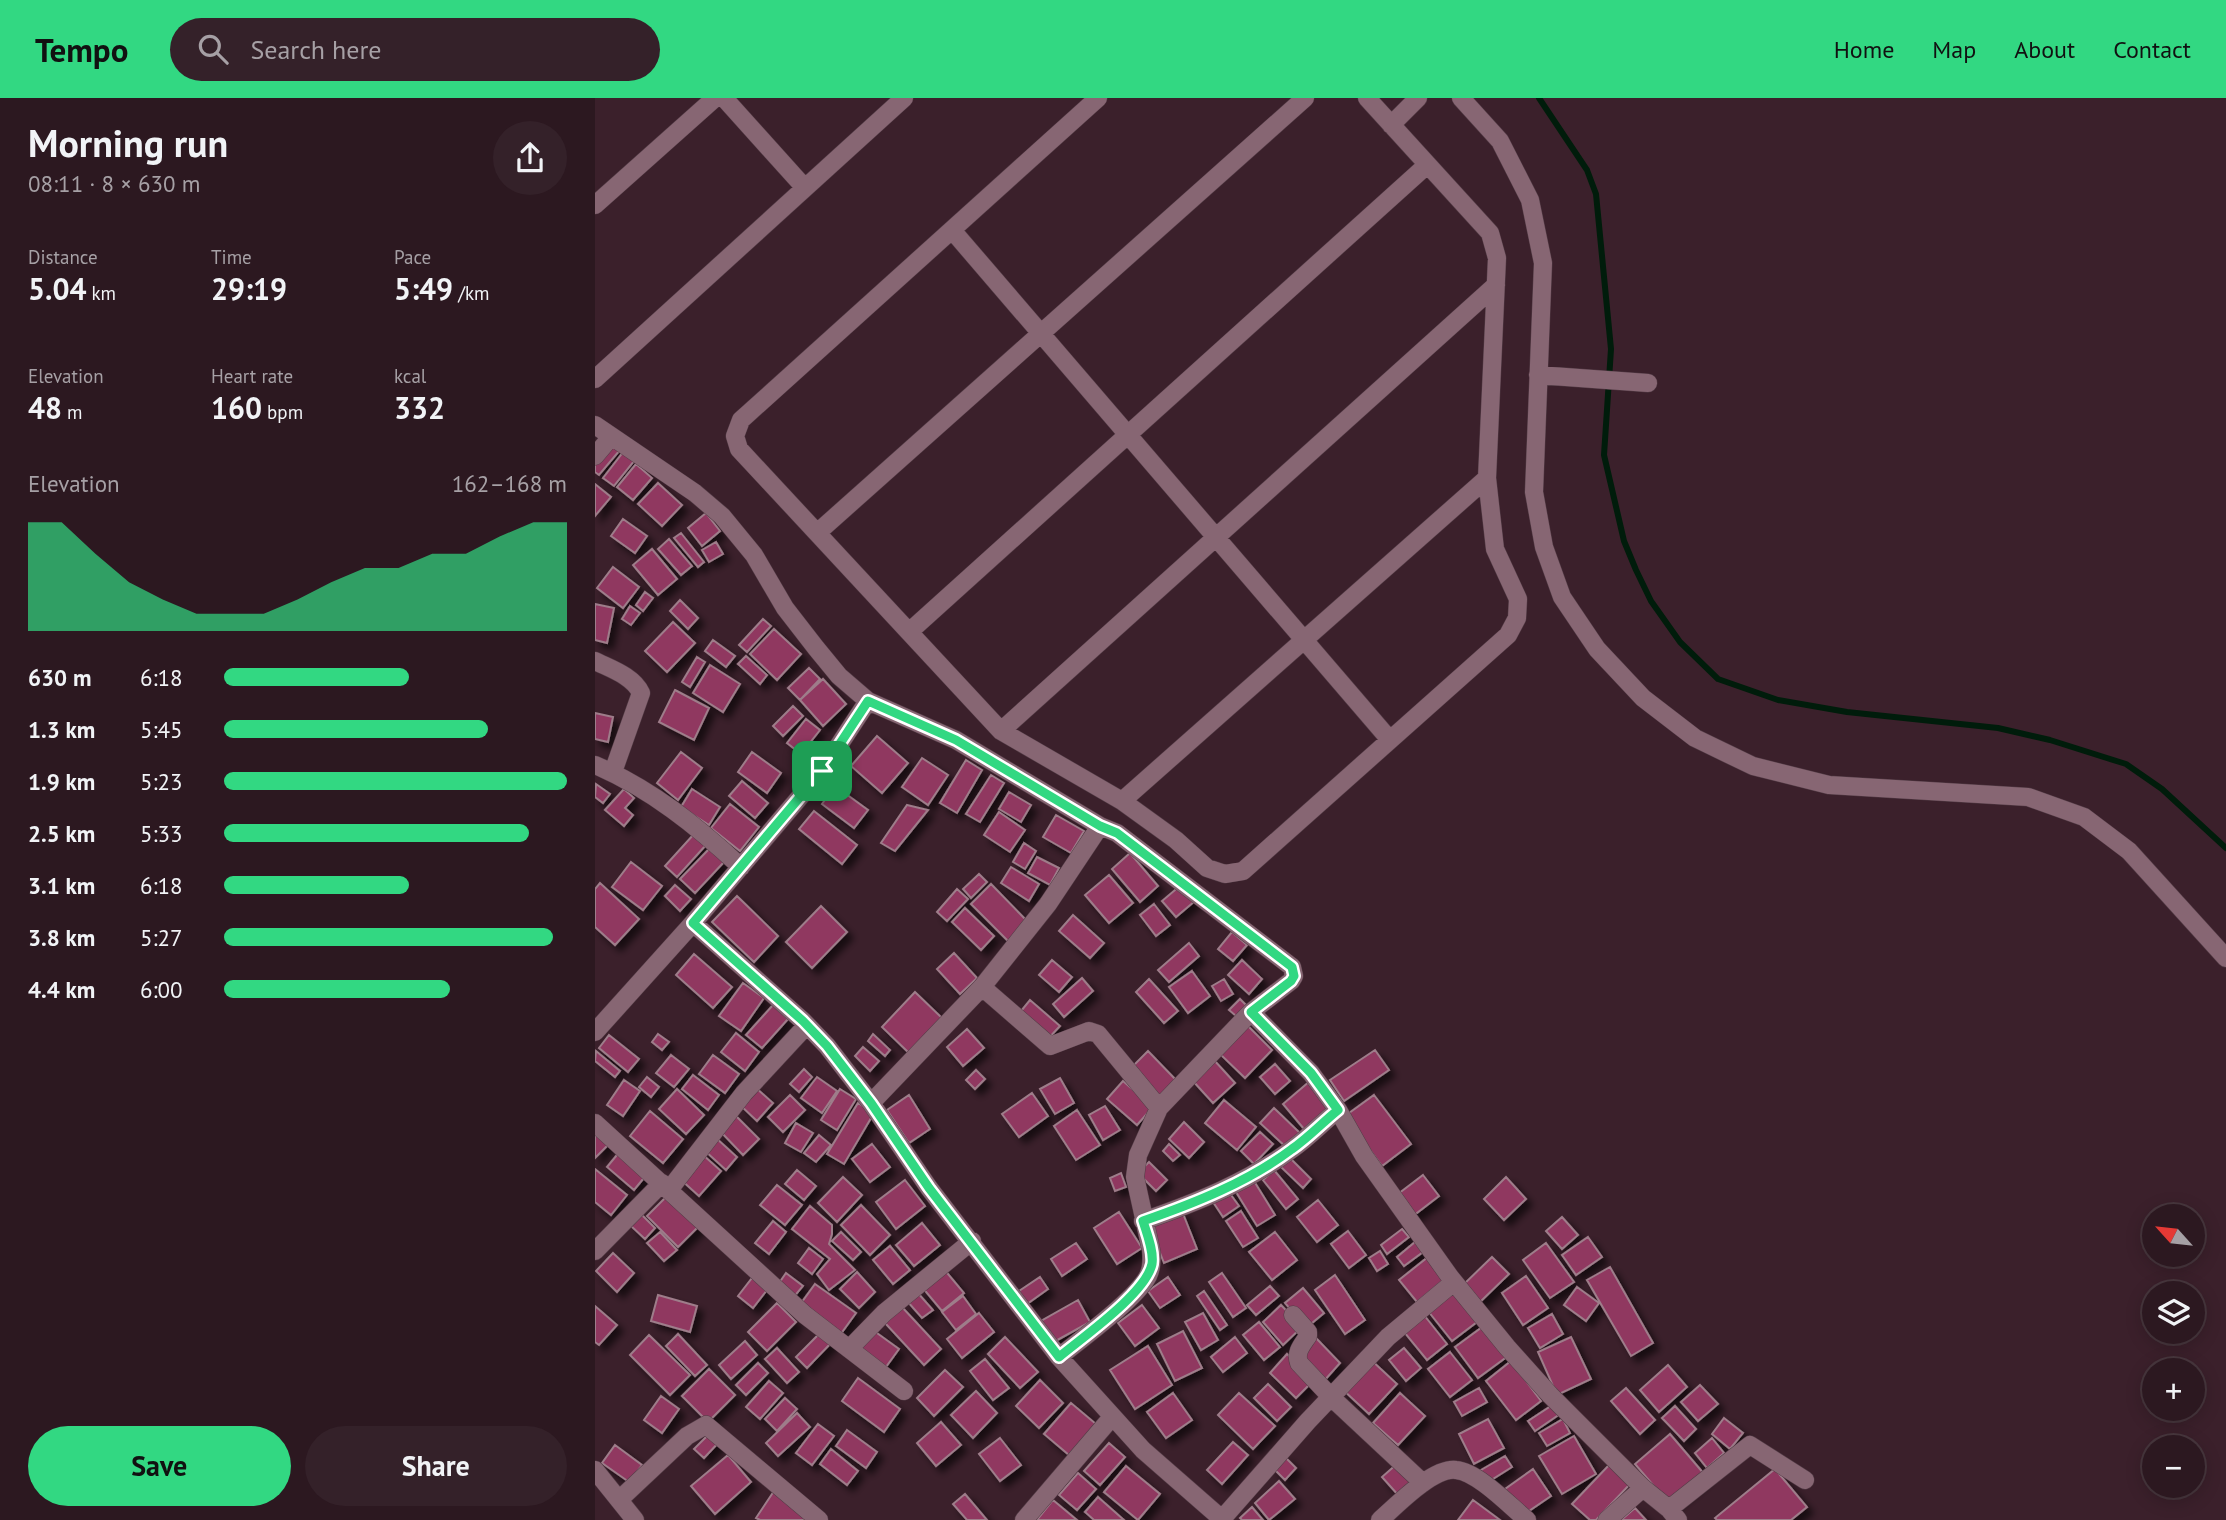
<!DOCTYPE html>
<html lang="en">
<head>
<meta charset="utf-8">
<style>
  :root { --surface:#2c1820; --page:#342129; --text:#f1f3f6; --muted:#a6a0a5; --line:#48373e; --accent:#32d882 }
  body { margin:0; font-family:"PT Sans",sans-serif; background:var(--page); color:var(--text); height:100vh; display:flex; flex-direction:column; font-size:26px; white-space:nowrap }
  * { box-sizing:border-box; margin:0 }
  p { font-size:23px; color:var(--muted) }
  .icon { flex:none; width:38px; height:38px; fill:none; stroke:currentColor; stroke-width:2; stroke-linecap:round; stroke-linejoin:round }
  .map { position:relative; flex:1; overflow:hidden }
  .details { display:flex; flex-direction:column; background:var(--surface); width:595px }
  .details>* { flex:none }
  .needle { width:46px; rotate:297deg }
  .tools { position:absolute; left:1547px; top:1106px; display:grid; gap:14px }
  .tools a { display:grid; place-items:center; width:63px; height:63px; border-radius:50%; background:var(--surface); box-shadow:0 4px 18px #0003,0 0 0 2px var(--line); font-size:35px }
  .pin { position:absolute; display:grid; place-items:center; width:60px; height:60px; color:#fff; margin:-30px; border-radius:14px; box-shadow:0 4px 10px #0006 }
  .round { display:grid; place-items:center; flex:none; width:74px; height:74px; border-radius:37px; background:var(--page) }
  .headline { display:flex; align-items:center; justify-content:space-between; height:119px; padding:0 28px }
  h1 { font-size:38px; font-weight:800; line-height:52px }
  .figures { display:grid; grid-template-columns:repeat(3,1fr); gap:10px; height:119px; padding:7px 28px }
  .figures div { display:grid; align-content:center }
  .figures b { font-size:30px; font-weight:800 }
  .figures small { font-size:19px; font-weight:400 }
  .figures p { font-size:19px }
  .chart { height:196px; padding:14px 28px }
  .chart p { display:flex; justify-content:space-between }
  .chart svg { width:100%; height:126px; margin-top:7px; fill:var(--accent); opacity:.7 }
  .cta { display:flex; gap:14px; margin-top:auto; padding:14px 28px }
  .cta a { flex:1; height:80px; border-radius:42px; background:var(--accent); color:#111; font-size:28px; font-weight:800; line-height:80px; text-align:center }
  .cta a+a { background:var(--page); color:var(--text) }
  ul { padding:0 28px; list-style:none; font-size:23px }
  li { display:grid; grid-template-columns:112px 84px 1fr; align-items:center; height:52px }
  li i { height:18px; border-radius:9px; background:var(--accent) }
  header { display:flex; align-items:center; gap:42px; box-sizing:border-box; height:98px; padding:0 35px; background:var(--accent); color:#111 }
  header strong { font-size:33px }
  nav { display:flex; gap:38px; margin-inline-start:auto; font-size:24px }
  .search { width:490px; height:63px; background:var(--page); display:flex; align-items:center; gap:18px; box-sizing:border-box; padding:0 24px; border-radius:38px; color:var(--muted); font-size:26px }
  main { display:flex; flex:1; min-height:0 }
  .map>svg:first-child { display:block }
</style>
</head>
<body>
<header>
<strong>Tempo</strong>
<div class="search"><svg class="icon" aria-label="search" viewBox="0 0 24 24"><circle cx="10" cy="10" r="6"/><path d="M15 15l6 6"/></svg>Search here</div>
<nav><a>Home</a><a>Map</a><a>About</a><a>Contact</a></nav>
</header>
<main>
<section class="details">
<div class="headline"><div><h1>Morning run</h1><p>08:11 · 8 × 630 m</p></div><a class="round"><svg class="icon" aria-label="share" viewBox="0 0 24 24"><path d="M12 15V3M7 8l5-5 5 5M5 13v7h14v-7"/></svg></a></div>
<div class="figures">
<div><p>Distance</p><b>5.04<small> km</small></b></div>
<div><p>Time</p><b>29:19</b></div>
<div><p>Pace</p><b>5:49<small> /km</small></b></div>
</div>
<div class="figures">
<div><p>Elevation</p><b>48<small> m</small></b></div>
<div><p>Heart rate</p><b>160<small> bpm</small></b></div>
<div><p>kcal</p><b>332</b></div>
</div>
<div class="chart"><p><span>Elevation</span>162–168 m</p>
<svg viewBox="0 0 160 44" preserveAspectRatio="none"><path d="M0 44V6L10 6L20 17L30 27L40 33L50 38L60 38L70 38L80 33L90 27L100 22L110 22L120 17L130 17L140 11L150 6L160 6V44z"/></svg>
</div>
<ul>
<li><b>630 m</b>6:18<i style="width:54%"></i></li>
<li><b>1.3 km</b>5:45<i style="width:77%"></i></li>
<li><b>1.9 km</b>5:23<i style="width:100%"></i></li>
<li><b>2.5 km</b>5:33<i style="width:89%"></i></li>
<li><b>3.1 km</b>6:18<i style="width:54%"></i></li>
<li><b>3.8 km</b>5:27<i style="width:96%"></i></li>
<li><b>4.4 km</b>6:00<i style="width:66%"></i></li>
</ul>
<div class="cta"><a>Save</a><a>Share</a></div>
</section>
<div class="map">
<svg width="1631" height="1422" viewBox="0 0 1631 1422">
  <defs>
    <filter id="shadow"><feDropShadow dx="6" dy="6" stdDeviation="3.5" flood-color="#0009"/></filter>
  </defs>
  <rect width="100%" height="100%" fill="#3b202b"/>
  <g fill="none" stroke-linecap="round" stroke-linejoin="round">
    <path stroke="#001c0b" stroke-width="6" d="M944,0L992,72L1001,96L1016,251L1009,357L1029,443L1041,472L1056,503L1085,544L1123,581L1183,602L1252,614L1403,630L1455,642L1531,666L1567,691L1631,750"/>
  </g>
  <path fill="#903761" stroke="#9e7d8a" stroke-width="2" filter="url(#shadow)" d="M16,344L25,352L4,377L0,374V363Z
    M29,353L40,362L19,388L8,380Z
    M41,366L57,380L38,402L22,389Z
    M63,385L87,407L67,428L43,406Z
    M0,386L16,399L0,418Z
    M111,415L125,433L107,448L93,430Z
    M28,421L52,438L40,455L16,438Z
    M86,435L109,464L103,469L79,440Z
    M74,441L97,468L86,477L63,451Z
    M121,444L128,456L114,464L107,452Z
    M57,451L82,481L63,497L38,467Z
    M18,469L44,489L28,510L2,490Z
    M50,494L58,500L48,513L41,507Z
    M85,502L103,520L93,531L75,513Z
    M0,506L19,510L12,545L0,542Z
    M35,508L45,515L36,527L27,521Z
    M168,521L176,528L152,554L144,547Z
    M78,524L100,545L72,574L50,553Z
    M179,531L206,556L182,582L155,556Z
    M118,542L140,558L131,569L110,553Z
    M151,558L172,577L165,586L143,566Z
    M102,559L110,564L95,589L87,584Z
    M115,567L145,586L128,614L98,595Z
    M214,570L225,581L205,602L193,590Z
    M228,581L251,606L228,628L205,602Z
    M80,592L114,610L99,642L64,624Z
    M198,608L208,618L188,638L178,628Z
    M0,615L18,619L13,644L0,641Z
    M211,621L225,632L206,656L192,645Z
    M282,638L313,665L287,695L256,668Z
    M86,654L107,670L83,702L62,685Z
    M157,654L186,675L172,695L143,674Z
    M327,660L353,677L333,707L307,689Z
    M371,662L387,672L362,715L345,705Z
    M396,677L409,685L385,724L371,716Z
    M147,683L173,705L160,720L134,698Z
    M1,686L15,696L8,705L0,699Z
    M240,688L273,712L259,730L227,706Z
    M29,691L39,700L30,710L38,717L29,728L10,712Z
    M97,691L125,709L114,727L86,709Z
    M414,694L436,707L426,724L404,711Z
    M135,706L164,729L145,753L116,730Z
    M312,707L333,712L300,753L286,745Z
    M219,713L262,747L247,766L204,731Z
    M404,714L430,732L415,754L389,737Z
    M461,717L489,733L476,755L448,739Z
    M99,736L111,747L82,779L70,768Z
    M429,745L441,753L430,771L418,764Z
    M115,750L129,764L100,795L85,781Z
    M535,755L563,788L545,804L517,771Z
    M442,759L464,770L455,787L433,775Z
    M36,764L67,788L48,812L17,789Z
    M416,769L444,786L434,803L406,785Z
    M384,776L392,784L376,800L368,791Z
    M514,777L538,805L514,825L490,797Z
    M5,785L44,821L20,847L0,829V791Z
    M396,786L432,823L413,843L376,806Z
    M80,787L96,801L85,813L70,798Z
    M586,787L600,803L581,819L567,803Z
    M362,791L373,801L352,823L342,814Z
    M142,798L183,838L159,864L117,824Z
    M559,806L575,827L561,838L545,817Z
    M226,808L252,834L217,870L191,844Z
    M370,810L399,838L386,852L357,824Z
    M478,817L509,845L495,860L464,833Z
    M637,834L652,847L638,863L623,851Z
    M594,845L604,858L574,884L563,872Z
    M359,855L382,880L365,896L342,871Z
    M99,856L137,889L118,910L81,877Z
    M457,862L477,879L464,894L444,877Z
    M647,862L667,881L654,896L633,877Z
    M597,873L615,898L593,915L574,889Z
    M487,880L498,893L469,919L458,906Z
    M554,881L583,913L569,925L541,894Z
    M629,881L638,896L626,903L617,888Z
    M148,885L169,900L146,933L124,918Z
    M320,894L347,920L314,955L287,929Z
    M645,901L652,908L641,918L634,912Z
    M435,902L465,928L451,943L422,918Z
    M178,907L193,921L167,950L151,937Z
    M652,927L677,952L650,980L625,956Z
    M372,931L389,950L368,968L352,949Z
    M141,935L164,954L150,973L126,954Z
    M63,936L74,944L67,952L57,944Z
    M278,936L295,952L290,958L273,943Z
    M14,937L44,961L33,974L4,950Z
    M268,949L284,963L275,973L260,958Z
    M780,952L794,972L749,1003L735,982Z
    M1,953L25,973L20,979L0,963Z
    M553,953L581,982L564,998L537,969Z
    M76,957L94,971L79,989L61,975Z
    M118,957L144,976L130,995L104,976Z
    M619,962L640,985L618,1005L597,982Z
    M680,966L695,983L680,996L665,979Z
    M209,971L217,979L204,994L195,986Z
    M381,972L390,981L380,991L371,982Z
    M98,977L124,997L113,1012L87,991Z
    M52,979L64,989L56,999L44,989Z
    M222,979L242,993L227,1015L206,1000Z
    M465,980L479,1005L460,1016L445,991Z
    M29,982L45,993L28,1018L12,1007Z
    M528,983L558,1009L542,1027L512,1001Z
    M715,983L736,1009L709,1031L688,1006Z
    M160,989L178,1005L162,1023L145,1007Z
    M82,991L109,1017L91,1036L64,1011Z
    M245,991L261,1001L242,1032L226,1022Z
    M437,995L453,1018L424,1039L407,1016Z
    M195,997L210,1012L188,1034L173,1019Z
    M314,997L335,1031L314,1045L292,1012Z
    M779,997L816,1046L787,1068L750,1018Z
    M629,1002L661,1029L642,1052L610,1025Z
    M263,1005L279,1015L249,1066L232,1056Z
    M510,1008L525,1032L508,1042L494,1017Z
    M679,1010L706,1036L692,1050L665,1025Z
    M482,1012L505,1047L481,1062L459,1028Z
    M55,1013L88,1041L68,1065L35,1038Z
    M140,1017L164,1041L148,1057L124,1032Z
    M589,1024L609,1044L594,1060L574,1041Z
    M201,1025L218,1035L206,1054L190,1045Z
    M0,1027L17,1043L0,1060Z
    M665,1034L678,1046L659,1066L646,1053Z
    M224,1037L236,1047L221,1064L209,1055Z
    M120,1039L142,1059L131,1072L109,1052Z
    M277,1046L295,1069L275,1084L257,1061Z
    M574,1046L585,1057L578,1063L568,1053Z
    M26,1052L53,1075L39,1092L12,1069Z
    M107,1056L126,1073L104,1098L85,1081Z
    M695,1060L716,1081L708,1090L686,1069Z
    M554,1064L572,1082L561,1093L543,1075Z
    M0,1071L32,1097L16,1117L0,1104Z
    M202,1072L221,1088L209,1102L190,1086Z
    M679,1072L703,1101L691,1111L668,1082Z
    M526,1075L531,1089L520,1093L515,1080Z
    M828,1077L844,1098L818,1118L803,1096Z
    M248,1079L267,1097L242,1124L223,1105Z
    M911,1079L931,1101L909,1122L889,1101Z
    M310,1082L330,1108L301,1131L281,1104Z
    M659,1083L680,1117L662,1128L641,1094Z
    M182,1087L207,1107L190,1127L165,1107Z
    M631,1090L644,1108L628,1119L616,1101Z
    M75,1095L106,1126L83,1149L52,1118Z
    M723,1102L743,1127L722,1144L702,1119Z
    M266,1107L295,1137L275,1157L246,1127Z
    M215,1108L237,1127V1136L234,1146L260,1172L234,1192L222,1176L235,1161L197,1131Z
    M587,1113L602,1151L569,1165L554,1127Z
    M646,1113L663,1140L648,1149L631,1123Z
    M524,1114L547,1150L522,1166L499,1130Z
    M47,1117L60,1130L50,1141L36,1128Z
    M967,1119L983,1137L967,1151L951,1133Z
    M178,1123L191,1134L174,1156L160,1145Z
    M327,1125L345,1147L319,1168L301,1147Z
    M807,1131L814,1139L792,1156L786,1147Z
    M753,1133L771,1157L754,1170L736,1146Z
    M65,1134L82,1152L69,1163L52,1145Z
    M246,1134L266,1154L258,1162L237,1143Z
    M680,1134L702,1162L677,1182L654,1154Z
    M993,1139L1007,1159L981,1177L967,1157Z
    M820,1144L828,1154L809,1168L802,1159Z
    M481,1145L492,1161L467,1178L456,1161Z
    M951,1145L979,1184L955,1200L928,1162Z
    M295,1148L315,1172L298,1186L278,1162Z
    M214,1150L228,1161L217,1176L203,1165Z
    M785,1153L793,1166L782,1173L774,1160Z
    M18,1155L39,1175L22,1194L1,1173Z
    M833,1159L851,1180L822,1204L804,1182Z
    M897,1159L914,1176L884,1205L868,1187Z
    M1015,1169L1058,1245L1036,1258L992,1182Z
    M348,1170L369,1195L347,1213L326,1188Z
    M262,1174L280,1194L264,1210L245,1191Z
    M191,1175L208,1188L198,1200L182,1188Z
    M627,1175L651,1210L638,1219L614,1184Z
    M740,1177L770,1222L750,1236L720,1192Z
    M931,1178L953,1210L928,1227L907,1195Z
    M445,1179L453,1191L432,1206L424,1193Z
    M573,1179L585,1197L565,1210L553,1193Z
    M157,1180L172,1192L158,1210L143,1198Z
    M220,1186L261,1215L245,1237L204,1208Z
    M675,1188L684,1198L661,1217L652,1207Z
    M982,1189L1004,1205L991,1223L969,1207Z
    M708,1190L729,1215L711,1230L690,1205Z
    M609,1193L632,1227L625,1232L602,1198Z
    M858,1193L882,1224L857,1243L833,1213Z
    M322,1194L338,1212L327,1220L312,1203Z
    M63,1197L102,1208L95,1234L56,1223Z
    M368,1198L381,1216L361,1232L347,1214Z
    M483,1202L495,1224L457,1245L446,1223Z
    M182,1205L201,1224L172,1253L153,1234Z
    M547,1207L564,1230L540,1248L523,1225Z
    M686,1207L707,1229L688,1247L668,1224Z
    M0,1208L22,1227L4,1247L0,1244Z
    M307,1209L346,1251L329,1267L290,1225Z
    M384,1215L399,1234L367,1260L352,1241Z
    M608,1215L623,1242L606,1252L590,1224Z
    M957,1216L968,1236L945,1250L933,1230Z
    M829,1217L852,1246L832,1262L809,1234Z
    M664,1224L685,1249L669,1262L648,1237Z
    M890,1227L913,1258L883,1280L860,1249Z
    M275,1230L304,1251L288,1273L259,1252Z
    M588,1233L607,1270L580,1283L562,1246Z
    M226,1234L237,1244L212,1270L201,1259Z
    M83,1236L112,1267L100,1278L71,1248Z
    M54,1237L95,1277L75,1297L35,1257Z
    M410,1239L443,1274L425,1290L393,1256Z
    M640,1239L652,1255L628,1274L616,1259Z
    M976,1239L996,1281L962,1297L943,1254Z
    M721,1240L745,1265L729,1283L703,1258Z
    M150,1243L162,1257L136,1281L124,1267Z
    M553,1248L577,1287L540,1311L515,1272Z
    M182,1250L204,1274L192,1285L170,1261Z
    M809,1250L826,1270L811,1283L794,1262Z
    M855,1254L877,1282L855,1299L833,1271Z
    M692,1256L719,1282L701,1300L675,1275Z
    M774,1260L802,1286L774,1316L746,1290Z
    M390,1261L414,1290L398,1302L375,1273Z
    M916,1263L946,1303L921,1322L891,1283Z
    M163,1265L173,1275L151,1297L141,1287Z
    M1073,1267L1092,1289L1064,1314L1045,1292Z
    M114,1271L140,1297L113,1324L87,1298Z
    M350,1272L368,1289L339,1318L322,1300Z
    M263,1280L305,1311L289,1334L247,1303Z
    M445,1282L468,1305L444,1330L421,1308Z
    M174,1283L188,1295L165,1321L151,1309Z
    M673,1286L696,1309L682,1323L659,1300Z
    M1105,1287L1123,1306L1103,1323L1086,1304Z
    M884,1290L892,1304L867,1318L859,1304Z
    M1031,1290L1060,1322L1045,1336L1016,1303Z
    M381,1293L402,1315L378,1340L356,1317Z
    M578,1295L597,1322L571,1340L552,1314Z
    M644,1295L680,1328L658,1351L623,1317Z
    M805,1295L830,1318L803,1347L778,1325Z
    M66,1298L84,1311L67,1335L49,1322Z
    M190,1300L202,1311L182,1333L170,1321Z
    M476,1305L501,1326L474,1357L449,1336Z
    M959,1306L965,1316L940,1333L933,1323Z
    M1080,1308L1101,1331L1089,1343L1067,1320Z
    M202,1315L215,1329L183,1358L171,1345Z
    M1129,1320L1148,1335L1135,1351L1117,1336Z
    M893,1321L909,1350L879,1366L864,1336Z
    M968,1321L975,1335L952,1348L944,1335Z
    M346,1324L366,1347L341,1368L322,1345Z
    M223,1326L239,1338L217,1367L201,1355Z
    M252,1332L282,1354L271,1370L241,1348Z
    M117,1333L126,1342L109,1360L99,1351Z
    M1075,1336L1110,1377L1075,1407L1040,1366Z
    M979,1338L1001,1376L967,1396L944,1358Z
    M405,1340L426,1367L405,1383L384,1356Z
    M1117,1340L1129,1355L1112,1370L1100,1355Z
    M638,1344L653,1357L627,1386L612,1372Z
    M514,1345L530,1359L505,1387L489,1373Z
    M20,1347L47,1367L34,1384L7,1365Z
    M236,1351L263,1373L252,1387L225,1366Z
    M133,1357L156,1384L120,1416L96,1388Z
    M689,1358L701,1370L690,1382L678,1370Z
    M910,1358L917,1369L893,1384L886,1372Z
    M803,1365L820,1384L804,1398L787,1379Z
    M1015,1366L1036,1385L1001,1422H995L977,1406Z
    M531,1368L565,1396L543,1422L509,1394Z
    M938,1371L956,1398L928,1417L910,1391Z
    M1180,1371L1212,1409L1196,1422H1122L1120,1420Z
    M483,1375L501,1391L482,1412L464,1397Z
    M684,1383L700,1401L674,1422L660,1405Z
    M179,1393L212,1422H165L161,1420Z
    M370,1396L392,1422H372L358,1406Z
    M503,1399L529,1422H499L490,1414Z
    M458,1402L482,1422H442Z
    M878,1402L905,1422H863Z
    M657,1409L668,1422H647L645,1420Z
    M1040,1410L1051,1422H1026Z"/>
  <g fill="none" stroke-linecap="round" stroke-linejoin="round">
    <g stroke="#533c46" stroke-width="19">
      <path id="street" d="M129,0L210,90
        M503,0L146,322L140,338L144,351L406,633L527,703L581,742L612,770L630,776L648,773L913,537L922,520L923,501L900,451L892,380L902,160L895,135L772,0
        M866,0L905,43L935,102L948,165L939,394L949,449L967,499L1002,551L1048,600L1100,640L1158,668L1234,687L1433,699L1489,719L1534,753L1631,860
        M796,27L823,0
        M0,107L120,0
        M357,132L795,642
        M943,277L1053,285
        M0,281L309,0
        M0,327L100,395L127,418L159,457L190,510L221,550L244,578L273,603L361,642L505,728L522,735L697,869L699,878L696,883L656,914L564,1010L543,1057L540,1079L556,1152C557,1161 557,1170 553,1178C541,1201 486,1241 464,1259
        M0,358L16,339
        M222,435L710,0
        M314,534L832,67
        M0,563C16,571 38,578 46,595L18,674
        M406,633L901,187
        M0,667C56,691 102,728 146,769
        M527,703L892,380
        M98,825L208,923L232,948L276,1005L334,1090L464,1259L548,1352L628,1422
        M387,889L455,948L494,933L503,936L564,1010
        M656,914L716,975L743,1012L769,1058L855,1179L912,1249L955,1297L1048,1390L1074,1411L1083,1422
        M0,934L98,825L227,673L273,603
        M276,1005L387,889L453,806L505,728
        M0,1025L210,1217L309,1293
        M74,1092L149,995L212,927
        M548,1123C600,1105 653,1084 697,1051C713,1040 727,1025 743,1012
        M0,1153L67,1085
        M698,1217L713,1234V1238C707,1247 700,1254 704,1265L737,1300L828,1385
        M254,1251L289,1215L377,1143
        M0,1372L40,1422
        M25,1401L92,1338L111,1327L224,1422
        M1074,1411L1155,1347L1210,1382
        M627,1421L713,1323L793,1239L859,1184
        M429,1422L517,1319
        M785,1422C801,1408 838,1369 861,1372C883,1374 915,1408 932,1422
        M1012,1422L1048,1390"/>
    </g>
    <use href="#street" stroke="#876673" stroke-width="18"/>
  </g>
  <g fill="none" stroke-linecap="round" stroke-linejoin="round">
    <g stroke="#fff" stroke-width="14">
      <path id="route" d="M273,603L361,642L505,728L522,735L697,869L699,878L696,883L656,914L716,975L743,1012C727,1025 713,1040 697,1051C653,1084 600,1105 548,1123C552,1136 559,1153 557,1166C551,1195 488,1239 464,1259L334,1090L276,1005L232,948L208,923L98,825L227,673Z"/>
    </g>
    <use href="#route" stroke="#32d882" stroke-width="9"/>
  </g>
</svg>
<div class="tools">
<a><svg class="needle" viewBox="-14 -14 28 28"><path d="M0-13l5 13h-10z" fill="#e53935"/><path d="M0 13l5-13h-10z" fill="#a6a0a5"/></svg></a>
<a><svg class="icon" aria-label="layers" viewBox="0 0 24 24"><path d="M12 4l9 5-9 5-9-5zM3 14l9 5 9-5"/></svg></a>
<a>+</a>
<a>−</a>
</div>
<div class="pin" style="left:227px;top:673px;background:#1e9e55"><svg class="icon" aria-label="arrive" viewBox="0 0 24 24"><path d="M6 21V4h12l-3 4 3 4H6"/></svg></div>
</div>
</main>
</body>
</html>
